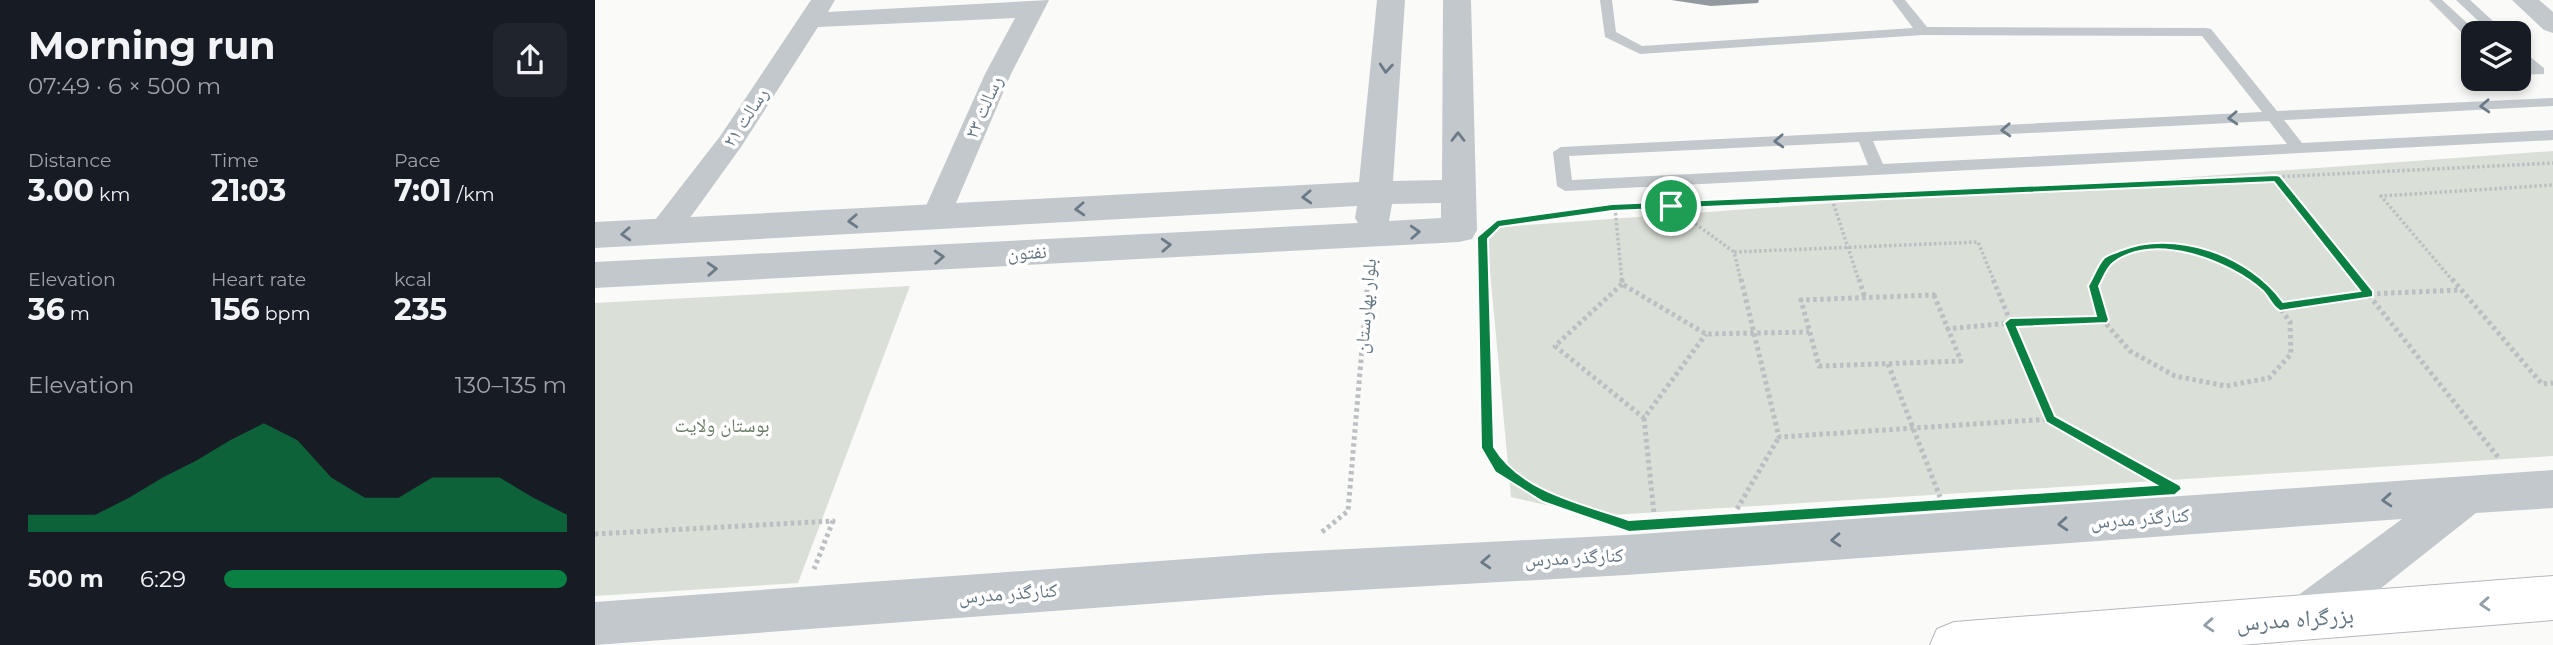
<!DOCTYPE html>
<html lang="en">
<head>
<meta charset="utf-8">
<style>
  :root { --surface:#171b24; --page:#20242c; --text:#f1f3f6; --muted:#9ea1a6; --accent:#0b8043 }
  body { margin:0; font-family:Montserrat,"Noto Naskh Arabic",sans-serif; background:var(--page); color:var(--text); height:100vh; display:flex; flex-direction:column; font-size:26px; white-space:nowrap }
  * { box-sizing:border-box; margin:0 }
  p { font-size:23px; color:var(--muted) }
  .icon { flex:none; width:38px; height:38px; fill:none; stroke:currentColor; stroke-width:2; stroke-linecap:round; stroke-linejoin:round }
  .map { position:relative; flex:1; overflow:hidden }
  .panel { display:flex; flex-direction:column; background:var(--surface); width:595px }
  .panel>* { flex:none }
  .buttons { position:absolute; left:1866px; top:21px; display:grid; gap:14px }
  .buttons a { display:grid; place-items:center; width:70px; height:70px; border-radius:14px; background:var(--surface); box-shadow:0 4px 10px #0003; font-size:35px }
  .pin { position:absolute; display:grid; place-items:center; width:60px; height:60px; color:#fff; margin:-30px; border:4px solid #fff; border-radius:50%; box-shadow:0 2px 7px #0007 }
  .round { display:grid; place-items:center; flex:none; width:74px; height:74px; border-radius:14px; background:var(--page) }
  .summary { display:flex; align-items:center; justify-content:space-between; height:119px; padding:0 28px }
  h1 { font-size:38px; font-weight:700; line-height:52px }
  .stats { display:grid; grid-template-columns:repeat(3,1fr); gap:10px; height:119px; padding:7px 28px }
  .stats div { display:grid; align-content:center }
  .stats b { font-size:30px; font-weight:700 }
  .stats small { font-size:19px; font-weight:400 }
  .stats p { font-size:19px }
  .chart { height:196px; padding:14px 28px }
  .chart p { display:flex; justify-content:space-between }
  .chart svg { width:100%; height:126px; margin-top:7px; fill:var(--accent); opacity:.7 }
  ul { padding:0 28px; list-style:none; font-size:23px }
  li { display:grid; grid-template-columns:112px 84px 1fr; align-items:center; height:52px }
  li i { height:18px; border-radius:9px; background:var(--accent) }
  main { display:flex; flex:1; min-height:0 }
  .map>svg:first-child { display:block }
</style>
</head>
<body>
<main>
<section class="panel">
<div class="summary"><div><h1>Morning run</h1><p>07:49 · 6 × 500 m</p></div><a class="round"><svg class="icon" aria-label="share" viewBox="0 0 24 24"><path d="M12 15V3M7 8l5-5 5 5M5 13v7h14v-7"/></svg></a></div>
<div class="stats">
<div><p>Distance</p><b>3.00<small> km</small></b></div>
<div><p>Time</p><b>21:03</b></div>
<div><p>Pace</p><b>7:01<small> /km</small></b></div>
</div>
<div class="stats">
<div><p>Elevation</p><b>36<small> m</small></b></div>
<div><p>Heart rate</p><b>156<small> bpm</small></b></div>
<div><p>kcal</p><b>235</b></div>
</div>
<div class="chart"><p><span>Elevation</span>130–135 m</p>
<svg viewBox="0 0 160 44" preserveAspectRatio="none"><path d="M0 44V38L10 38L20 38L30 32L40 25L50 19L60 12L70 6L80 12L90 25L100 32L110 32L120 25L130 25L140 25L150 32L160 38V44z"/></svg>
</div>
<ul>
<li><b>500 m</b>6:29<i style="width:100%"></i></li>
</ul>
</section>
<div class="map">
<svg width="1958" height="645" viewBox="0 0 1958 645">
  <rect width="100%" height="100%" fill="#fafaf8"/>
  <path fill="#dadfd7" d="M1958,151V456L1000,516L916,497L891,228Z
    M315,286L203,583L0,596V303Z"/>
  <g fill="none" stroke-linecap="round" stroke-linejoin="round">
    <g stroke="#b4b9bd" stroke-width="2">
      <path id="trunk" d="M1958,576V620L1645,645H1335L1342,629L1359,622Z"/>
    </g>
    <path stroke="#bbbfc2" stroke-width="3.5" stroke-dasharray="2.5 2.5" stroke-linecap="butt" d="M1682,179L1763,281
      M1237,199L1264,281
      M1218,200L1958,163
      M1076,206L1139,252
      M1020,208L1027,281
      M901,225L992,211
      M887,252L888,281
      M773,281L774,263
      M1146,281L1139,252L1383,242L1399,281
      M1502,281L1513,260L1545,247H1588L1633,262L1660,281
      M1858,281L1786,196L1958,185"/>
    <path stroke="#bbbfc2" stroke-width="5" stroke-dasharray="3.5 3.5" stroke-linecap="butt" d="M888,279L893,448L905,468L953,498L1004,516
      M1027,279V284L1111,334L1214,332
      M1146,279L1184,437L1455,419L1398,279
      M1264,279L1270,298
      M1503,279L1499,286L1506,318L1535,351L1580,376L1631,386L1674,378L1696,354L1695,322L1672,289L1657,279
      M1761,279L1903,457
      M1857,279L1947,384L1958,383
      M1027,284L960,346L1049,418L1111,334
      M1339,295L1366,361L1224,366L1206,300Z
      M1685,307L1774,294L1864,290
      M1351,329L1415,323L1508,321
      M1293,364L1345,497
      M1049,418L1059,514
      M1455,419L1561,479
      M1142,509L1184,437
      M727,532L753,511L773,279
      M0,534L238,521L219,569"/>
    <path fill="#c3c8cc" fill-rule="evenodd" d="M1005,0H1017L1021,32L1047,46L1318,28L1297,0H1310L1332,27L1611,28L1616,29L1682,111L1958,98V106L1689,120L1707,143L1958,130V140L970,191L962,186L958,152L966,147L1667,112L1607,36L1328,35L1045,54L1010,37ZM1674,121L1692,144L1288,164L1278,141ZM1264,142L1273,165L977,180L974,156Z
      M1834,0H1847L1883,33H1878V40L1873,39Z
      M1861,0H1875L1911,33H1896Z
      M1923,47L1949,68V74L1923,75V67H1932L1923,59Z"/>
    <path fill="#c3c8cc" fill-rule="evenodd" d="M216,0H240L233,12L454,0L416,74L352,224L341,227L330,224L326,217L390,74L420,18L223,27L146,147L79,240L68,243L57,240L53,232L57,224L126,135Z
      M1917,0H1944L1958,12V33L1949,30Z"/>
    <path fill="#c3c8cc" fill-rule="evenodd" d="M782,0H810L798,181L847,180L848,0H876L882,230L877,239L864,242L0,288V262L763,223L760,218L762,206L0,248V222L764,182ZM846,203V218L794,221L797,204Z
      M1958,470V508L1881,513L1728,634L1711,640L1694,634L1687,618L1694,602L1807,519L1031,575L674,595L0,645V602L674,553L1031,535Z"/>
    <use href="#trunk" fill="#fff" fill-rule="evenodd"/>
  </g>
  <path fill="#929a9f" d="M1076,0H1164L1163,3L1116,6Z"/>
  <defs><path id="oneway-chevron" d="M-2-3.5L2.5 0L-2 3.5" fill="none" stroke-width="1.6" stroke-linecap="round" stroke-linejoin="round" transform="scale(1.75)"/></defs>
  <g stroke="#6a7a87">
    <use href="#oneway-chevron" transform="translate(791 68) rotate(95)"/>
    <use href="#oneway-chevron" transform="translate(1890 106) rotate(177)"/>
    <use href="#oneway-chevron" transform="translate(1638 118) rotate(177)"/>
    <use href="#oneway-chevron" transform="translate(1411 130) rotate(177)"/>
    <use href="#oneway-chevron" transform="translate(863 137) rotate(-90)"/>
    <use href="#oneway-chevron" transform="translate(1184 141) rotate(177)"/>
    <use href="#oneway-chevron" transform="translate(712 197) rotate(177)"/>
    <use href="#oneway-chevron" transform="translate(485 209) rotate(177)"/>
    <use href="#oneway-chevron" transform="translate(258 221) rotate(177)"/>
    <use href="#oneway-chevron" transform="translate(820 232) rotate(-3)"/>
    <use href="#oneway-chevron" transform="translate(31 234) rotate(177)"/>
    <use href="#oneway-chevron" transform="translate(571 245) rotate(-3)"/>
    <use href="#oneway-chevron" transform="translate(344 257) rotate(-3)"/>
    <use href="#oneway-chevron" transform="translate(117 269) rotate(-3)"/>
    <use href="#oneway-chevron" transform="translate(1792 500) rotate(176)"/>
    <use href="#oneway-chevron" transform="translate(1468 524) rotate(176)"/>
    <use href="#oneway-chevron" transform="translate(1241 540) rotate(176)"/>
    <use href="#oneway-chevron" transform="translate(891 562) rotate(177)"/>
  </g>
  <g stroke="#939fa8">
    <use href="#oneway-chevron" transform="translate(1890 604) rotate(176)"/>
    <use href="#oneway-chevron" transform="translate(1614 625) rotate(176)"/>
  </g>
  <path fill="#0b8043" stroke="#fff" stroke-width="2" fill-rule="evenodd" d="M1681,175L1685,176L1778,291V297L1685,311C1677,307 1674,297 1668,291C1635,261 1558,231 1518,263C1512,267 1508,279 1504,286L1514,320L1512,323L1422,327L1460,416L1585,485L1587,489L1580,495L1034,532L948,502L900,472L886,448L882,237L902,220L1017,204ZM1679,182L1765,291L1688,302C1654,255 1579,228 1524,251C1520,253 1513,255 1509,258C1503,264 1498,278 1493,286L1501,316L1415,318L1409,323L1451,422L1561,485L1034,520C988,504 926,492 899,447L893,239L905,227L1017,211Z"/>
  <g text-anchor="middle" stroke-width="7" stroke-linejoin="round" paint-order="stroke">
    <g font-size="19" fill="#657683" stroke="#fff">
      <text transform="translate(388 107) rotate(-66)" y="7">رسالت ۲۳</text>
      <text transform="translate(150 117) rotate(-57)" y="7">رسالت ۲۱</text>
      <text transform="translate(432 252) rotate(-3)" y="7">نفتون</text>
      <text transform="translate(770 306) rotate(-85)" y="7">بلوار بهارستان</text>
      <text transform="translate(1545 518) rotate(-4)" y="7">کنارگذر مدرس</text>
      <text transform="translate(979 557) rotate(-3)" y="7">کنارگذر مدرس</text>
      <text transform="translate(413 593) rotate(-4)" y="7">کنارگذر مدرس</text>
    </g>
    <g font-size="19" fill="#687a64" stroke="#fff">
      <text x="127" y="432">بوستان ولایت</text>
    </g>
    <g font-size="23" fill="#657683" stroke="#fff">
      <text transform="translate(1700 619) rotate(-4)" y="8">بزرگراه مدرس</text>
    </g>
  </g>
</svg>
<div class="buttons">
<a><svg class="icon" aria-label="layers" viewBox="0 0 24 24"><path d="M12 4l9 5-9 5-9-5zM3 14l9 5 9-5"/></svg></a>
</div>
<div class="pin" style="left:1076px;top:206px;background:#1e9e55"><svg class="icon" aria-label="arrive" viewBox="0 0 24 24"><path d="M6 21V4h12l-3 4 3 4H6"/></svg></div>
</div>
</main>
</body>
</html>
